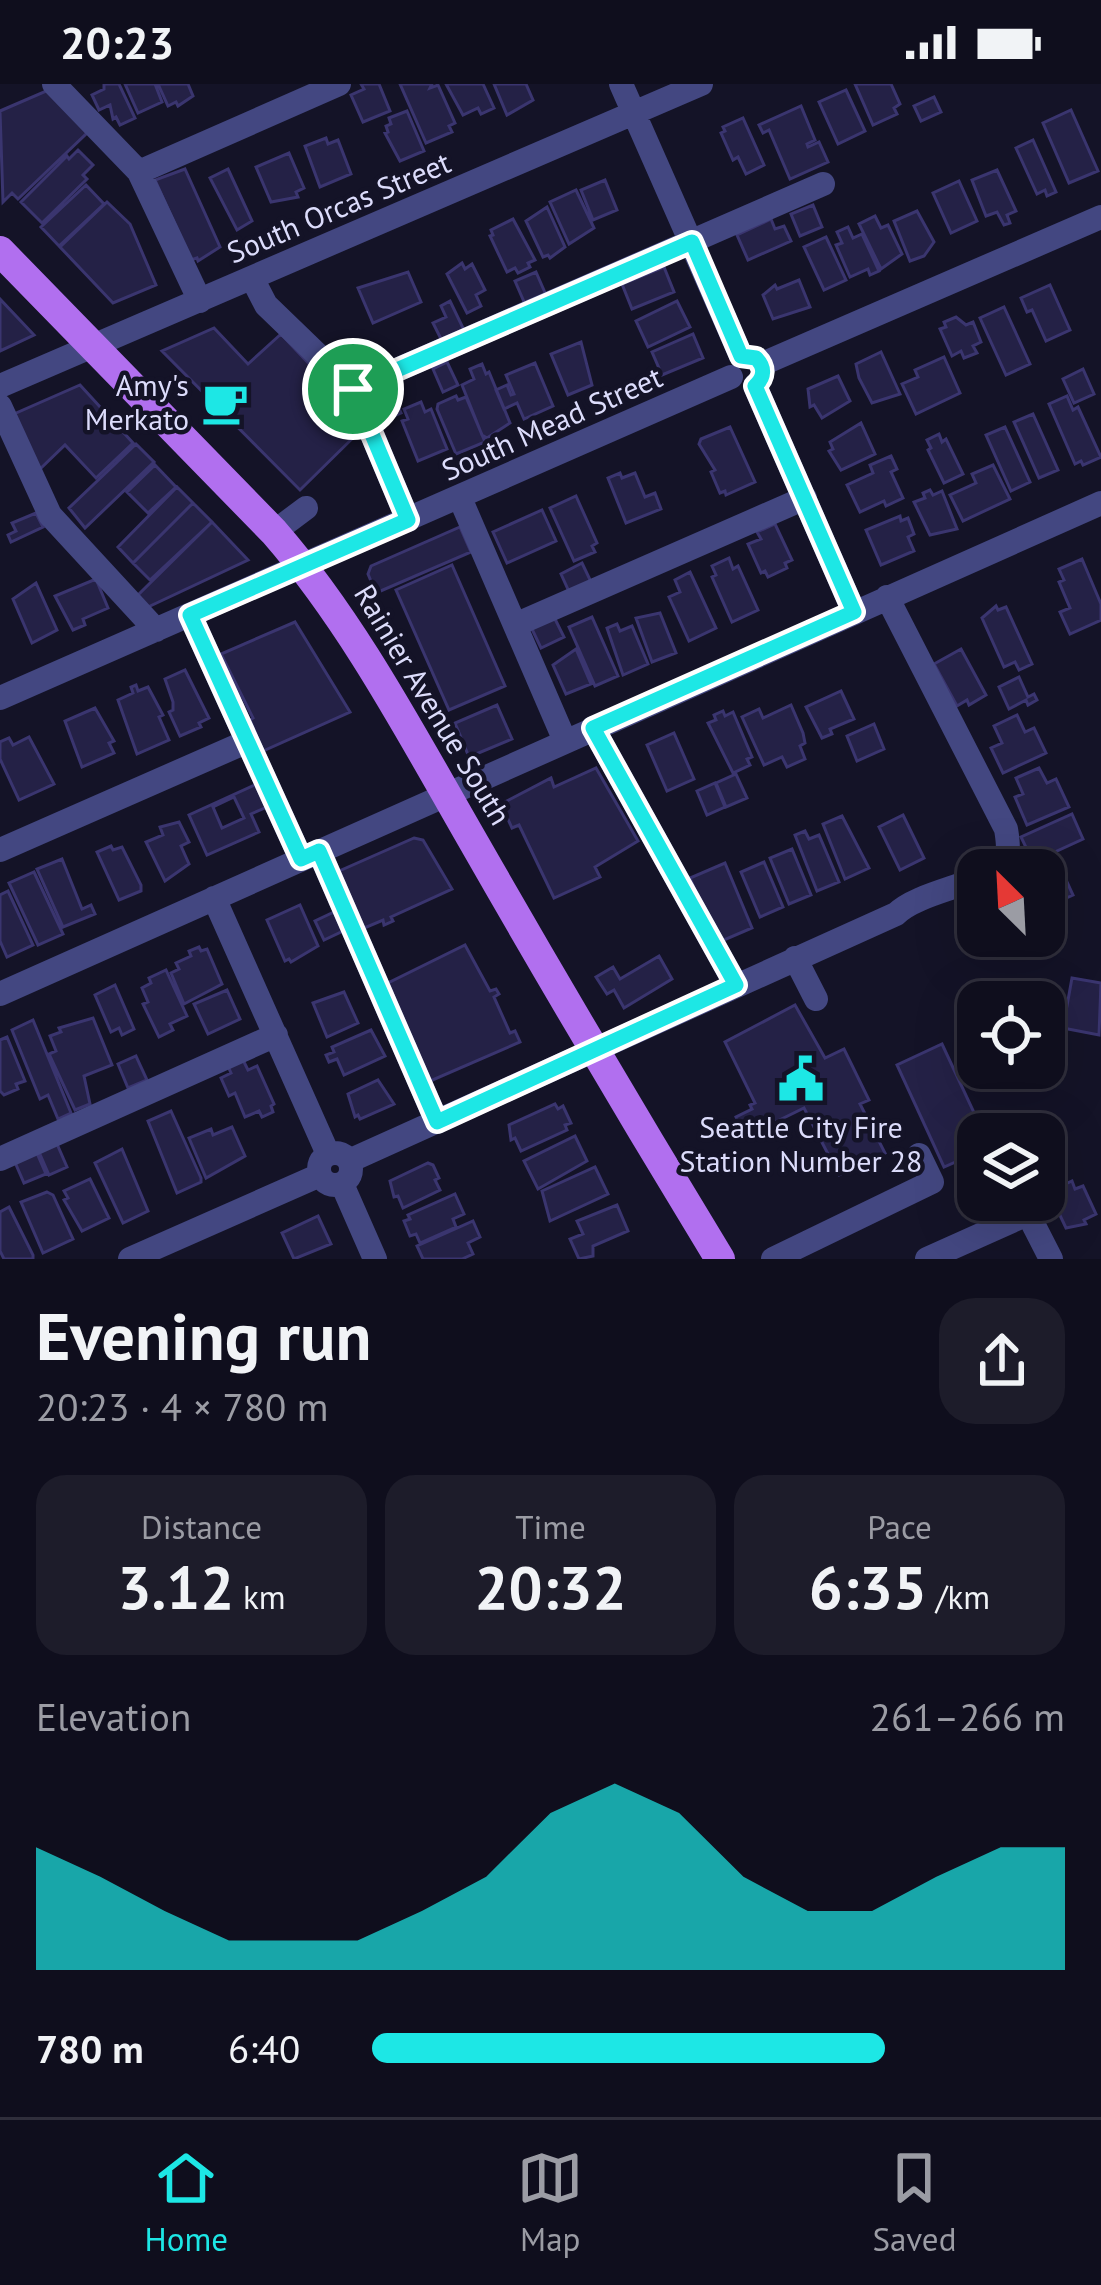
<!DOCTYPE html>
<html lang="en">
<head>
<meta charset="utf-8">
<style>
  :root { --surface:#0f0e1d; --page:#1d1c2a; --text:#f1f3f6; --muted:#9b9ca4; --line:#2f2e3b; --accent:#1de7e5 }
  body { margin:0; font-family:"PT Sans",sans-serif; background:var(--page); color:var(--text); height:100vh; display:flex; flex-direction:column; font-size:45px; white-space:nowrap }
  * { box-sizing:border-box; margin:0 }
  p { font-size:39px; color:var(--muted) }
  .icon { flex:none; width:66px; height:66px; fill:none; stroke:currentColor; stroke-width:2; stroke-linecap:round; stroke-linejoin:round }
  .map { position:relative; height:1175px; overflow:hidden }
  .sheet { display:flex; flex-direction:column; background:var(--surface); flex:1 }
  .sheet>* { flex:none }
  .needle { width:78px; rotate:336deg }
  .controls { position:absolute; left:957px; top:765px; display:grid; gap:24px }
  .controls a { display:grid; place-items:center; width:108px; height:108px; border-radius:24px; background:var(--surface); box-shadow:0 12px 48px #0002,0 0 0 3px var(--line); font-size:60px }
  .pin { position:absolute; display:grid; place-items:center; width:102px; height:102px; color:#fff; margin:-51px; border:6px solid #fff; border-radius:50%; box-shadow:0 3px 12px #0007 }
  .round { display:grid; place-items:center; flex:none; width:126px; height:126px; border-radius:36px; background:var(--page) }
  .head { display:flex; align-items:center; justify-content:space-between; height:204px; padding:0 36px }
  h1 { font-size:66px; font-weight:700; line-height:90px }
  .metrics { display:grid; grid-template-columns:repeat(3,1fr); gap:18px; height:204px; padding:12px 36px }
  .metrics div { display:grid; align-content:center; border-radius:30px; background:var(--page); text-align:center }
  .metrics b { font-size:60px; font-weight:700 }
  .metrics small { font-size:33px; font-weight:400 }
  .metrics p { font-size:33px }
  .chart { height:336px; padding:24px 36px }
  .chart p { display:flex; justify-content:space-between }
  .chart svg { width:100%; height:216px; margin-top:12px; fill:var(--accent); opacity:.7 }
  ul { padding:0 36px; list-style:none; font-size:39px }
  li { display:grid; grid-template-columns:192px 144px 1fr; align-items:center; height:90px }
  li i { height:30px; border-radius:15px; background:var(--accent) }
  .status { display:flex; justify-content:space-between; align-items:center; height:84px; padding:0 60px; background:var(--surface); direction:ltr }
  .status svg { height:33px; fill:currentColor }
  .dock { display:flex; justify-content:space-around; align-items:center; height:168px; border-top:3px solid var(--line); background:var(--surface); font-size:33px; color:var(--muted) }
  .dock a { display:grid; justify-items:center; gap:6px }
  .dock .current { color:var(--accent) }
  .map>svg:first-child { display:block }
</style>
</head>
<body>
<div class="status"><b>20:23</b><svg viewBox="0 0 49 12"><path d="M0 12V9h3v3zM5 12V6h3v6zM10 12V3h3v9zM15 12V0h3v12zM26 1h20v11H26zM47 4h2v5h-2z"/></svg></div>
<div class="map">
<svg width="1101" height="1175" viewBox="0 0 1101 1175">
  <rect width="100%" height="100%" fill="#141327"/>
  <path fill="#242146" stroke="#3a356f" stroke-width="3" fill-rule="evenodd" d="M104,0H119L135,34L120,41L116,33L113,35L110,21L99,26L92,11L104,5Z
    M125,0H155L162,18L138,29Z
    M158,0H188L193,12L178,22L176,18L168,22Z
    M361,0H379L390,27L363,38L351,11L364,5Z
    M400,0H432L430,4L438,1L455,39L449,42L452,48L426,59Z
    M446,0H483L494,24L481,30L478,24L463,31Z
    M494,0H526L533,16L507,31Z
    M855,0H891L900,20L894,24L897,30L873,41Z
    M53,4L87,49L18,115L12,109L3,118L0,27Z
    M846,6L865,47L838,60L819,18Z
    M934,13L941,28L921,37L914,22Z
    M801,22L815,56L807,60L808,63L819,58L828,78L790,95L769,46L763,49L759,41Z
    M1071,26L1098,87L1069,99L1043,39Z
    M407,27L424,67L400,77L385,49L388,48L386,42L391,40L389,34Z
    M743,34L764,81L746,90L738,73L733,76L721,49L725,47L723,43Z
    M326,54L328,60L338,56L351,90L320,103L305,62Z
    M1033,56L1056,108L1047,112L1045,106L1037,110L1016,64Z
    M78,66L93,81L83,91L87,95L42,139L21,118L67,72L69,75Z
    M289,69L304,104L296,108L298,113L271,118L256,83Z
    M185,85L220,163L198,177L197,174L191,176L155,96Z
    M228,85L252,137L237,146L210,94Z
    M997,86L1016,127L1007,131L1010,139L1004,141L997,128L986,132L972,96Z
    M605,96L617,126L593,136L581,106Z
    M959,97L977,137L951,149L933,109Z
    M86,101L104,120L59,162L41,143Z
    M576,106L594,144L569,160L550,118Z
    M107,118L130,140L156,201L113,219L60,163Z
    M813,121L822,143L800,152L791,130Z
    M547,123L565,163L550,174L548,171L543,173L526,137Z
    M917,127L934,158L924,172L910,177L894,137Z
    M875,132L881,144L888,141L902,170L881,185L859,140Z
    M513,135L535,176L528,179L530,183L518,189L515,184L507,188L490,152L493,151L491,146Z
    M771,135L775,145L784,142L791,157L748,176L737,151Z
    M848,143L853,154L862,150L879,187L870,191L868,185L850,193L836,161L842,159L837,148Z
    M826,153L846,196L824,206L804,163Z
    M462,179L465,185L472,180L485,206L476,211L481,222L467,229L447,190Z
    M664,183L674,208L632,225L622,200Z
    M408,188L421,218L373,239L358,204Z
    M536,188L546,211L525,220L515,197Z
    M799,196L810,223L773,235L763,211L775,201L777,205Z
    M1050,201L1070,246L1046,257L1032,226L1027,228L1021,214Z
    M0,215L34,251L0,267Z
    M450,217L464,246L442,257L433,239L446,233L441,222Z
    M677,217L690,243L648,263L636,237Z
    M1004,223L1030,280L1006,291L980,234Z
    M956,233L966,241L973,238L981,258L973,262L977,269L964,274L961,267L952,272L940,245L946,243L944,238Z
    M214,244L248,280L281,250L358,332L363,344L300,406L162,267Z
    M693,250L703,274L662,291L652,268Z
    M581,258L592,301L568,311L551,270Z
    M881,268L900,310L872,319L859,294L856,280Z
    M944,273L960,309L916,330L902,300L918,293L915,286Z
    M447,278L458,301L443,308L433,285Z
    M535,279L553,322L524,335L517,319L504,325L496,306L507,301L511,311L514,310L506,291Z
    M482,280L486,290L489,288L510,339L487,354L482,351L462,301L474,295L470,285Z
    M1083,285L1094,310L1074,319L1063,295Z
    M838,292L850,317L822,334L814,321L810,323L808,305Z
    M80,301L133,359L96,394L65,361L39,386L14,330Z
    M390,304L401,329L382,337L371,312Z
    M456,312L458,316L466,313L485,358L456,370L437,325L438,320Z
    M1067,312L1073,326L1078,323L1101,373L1083,381L1081,377L1075,380L1049,320Z
    M421,318L425,328L431,325L447,365L418,377L402,337L408,335L404,325Z
    M1033,330L1058,386L1039,394L1014,338Z
    M861,339L875,370L841,386L829,367L833,365L830,358Z
    M730,343L755,398L726,411L725,407L720,409L711,388L715,386L699,360L701,355Z
    M1005,343L1030,398L1011,407L986,351Z
    M939,350L942,358L946,355L963,390L944,399L928,366L931,364L927,356Z
    M136,360L154,378L85,444L69,424Z
    M891,372L897,385L891,388L903,414L886,422L884,417L860,428L847,401L873,389L870,381Z
    M155,381L176,403L148,429L127,408Z
    M993,381L1010,415L963,437L950,411L976,399L972,390Z
    M620,389L622,394L635,389L645,413L655,409L661,425L626,439L608,394Z
    M177,403L193,419L133,479L118,463Z
    M930,406L933,411L942,407L957,445L930,451L914,418L925,414L923,409Z
    M576,412L597,459L592,462L595,468L574,477L550,424Z
    M193,419L212,438L150,496L133,479Z
    M542,426L556,457L507,479L493,448Z
    M36,429L43,443L11,458L8,451L16,447L12,439Z
    M900,432L901,437L908,434L914,450L908,453L914,467L881,481L866,446Z
    M212,438L248,476L148,523L137,512Z
    M775,440L792,476L785,479L787,484L768,493L765,487L761,489L748,460L761,455L757,448Z
    M460,443L471,468L376,509L368,490L371,482Z
    M729,474L733,485L738,482L758,526L732,538L712,493L716,491L712,482Z
    M1082,475L1101,520V536L1070,550L1060,528L1070,524L1059,498L1064,496L1059,485Z
    M582,479L593,502L571,512L561,490Z
    M452,481L505,602L449,626L396,506Z
    M690,488L716,544L689,557L669,513L680,508L675,496Z
    M96,495L108,524L83,535L85,541L73,546L55,512Z
    M36,499L57,546L32,559L13,515Z
    M996,522L998,526L1006,523L1032,580L1019,586L1015,578L1004,583L982,534Z
    M660,529L676,569L652,578L636,534Z
    M554,533L564,553L541,564L531,543Z
    M592,533L618,592L595,602L569,543Z
    M295,538L350,628L263,667L250,636L253,634L221,570Z
    M617,540L620,547L632,542L648,580L623,591L607,544Z
    M576,565L591,600L566,610L553,581Z
    M961,565L986,611L969,621L967,616L957,622L934,580Z
    M185,586L209,634L199,639L201,643L180,652L169,628L173,626V618L165,595Z
    M1019,593L1028,613L1034,610L1037,616L1028,621L1026,616L1009,625L999,603Z
    M136,601L138,607L148,603L163,631L159,633L169,656L137,670L118,616L133,609L131,603Z
    M841,607L854,635L830,645L832,650L822,654L806,623Z
    M497,621L512,655L469,673L455,639Z
    M791,621L803,649L805,659L800,662L805,675L787,683L782,673L764,681L742,633L759,625L763,634Z
    M95,624L114,657L109,659L114,669L82,683L65,637Z
    M723,627L725,632L733,628L752,673L747,675L750,681L733,689L708,639L716,636L714,631Z
    M1017,631L1025,648L1034,644L1046,669L1003,689L991,664L1002,659L994,642Z
    M874,640L884,665L857,677L847,652Z
    M674,649L694,695L667,707L647,661Z
    M29,653L54,700L19,716L0,675V658L9,654L13,661Z
    M596,684L638,757L595,783L600,793L554,814L519,741L512,744L501,720L551,694L554,703Z
    M1039,684L1047,699L1056,695L1069,723L1027,741L1015,713L1023,710L1016,694Z
    M736,690L747,714L726,723L716,699Z
    M715,699L725,723L707,731L697,707Z
    M257,700L267,723L251,730L259,748L207,771L189,731ZM234,713L244,734L222,744L213,723Z
    M1072,730L1083,755L1033,778L1021,753Z
    M903,731L924,774L900,786L879,743Z
    M842,732L869,784L845,795L823,740Z
    M179,738L189,758L181,762L189,780L165,797L146,758L163,751L160,743Z
    M805,747L809,755L819,751L839,798L817,807L795,751Z
    M414,754L423,756L452,805L391,833L393,837L384,841L383,836L362,845L337,788Z
    M111,762L113,766L122,763L141,801V807L119,816L97,768Z
    M792,765L811,811L789,820L770,774Z
    M62,775L82,825L91,821L95,830L63,843L37,785Z
    M764,778L783,823L760,833L741,788Z
    M725,779L752,844L717,859L690,794Z
    M1062,787L1073,811L1044,824V795Z
    M34,788L63,850L38,861L9,799Z
    M8,807L33,861L7,873L0,857V811Z
    M300,821L318,862L291,878L289,875L285,877L267,836Z
    M334,828L343,847L324,856L315,837Z
    M465,861L490,907L496,905L499,910L494,913L510,949L515,947L520,958L428,998L388,899Z
    M199,863L201,867L207,865L222,900L184,920L171,889L179,885L176,879L191,872L189,867Z
    M659,872L672,895L624,924L614,906L607,910L596,893L613,883L620,895Z
    M166,886L187,932L170,940L173,946L159,953L143,920L148,918L142,904L151,899L149,894Z
    M1072,894L1101,899L1099,951L1063,944Z
    M115,901L134,945L122,951L119,944L111,948L95,911Z
    M227,906L240,935L208,950L194,920Z
    M344,908L358,939L327,953L313,919Z
    M795,921L825,974L844,965L869,1016L860,1020L885,1069L839,1091L804,1024L745,1053L736,1033L752,1025L750,1021L755,1019L725,958Z
    M93,934L112,981L84,992L90,1020L75,1026L49,970L56,967L50,952L61,948L59,944Z
    M33,936L71,1029L58,1035L48,1011L40,1015L12,946Z
    M371,946L385,972L344,991L337,975L329,978L326,971L334,968L332,963Z
    M7,953L25,997L16,1000L18,1005L4,1011L0,1007V956Z
    M942,960L984,1050H978V1068L944,1083L897,981Z
    M136,972L147,996L128,1004L118,980Z
    M242,974L248,986L257,982L274,1020L271,1022L273,1028L262,1033L259,1027L245,1033L235,1009L229,1012L221,994L231,989L227,980Z
    M378,996L394,1020L360,1035L358,1031L355,1033L348,1010Z
    M555,1020L558,1025L563,1022L571,1039L565,1041L567,1046L521,1067L515,1054L511,1056L509,1041Z
    M171,1027L201,1094V1098L177,1109L148,1037Z
    M232,1043L245,1072L206,1094L189,1054L211,1045L213,1051Z
    M575,1052L587,1077L538,1105L524,1077Z
    M57,1060L67,1083L49,1091L39,1068Z
    M122,1065L148,1127L123,1139L95,1079Z
    M36,1067L46,1090L24,1099L14,1076Z
    M428,1079L433,1081L439,1094L435,1096L440,1106L403,1124L398,1112L394,1113L390,1097Z
    M595,1083L608,1110L550,1137L542,1107Z
    M90,1095L109,1134L82,1147L64,1116L68,1114L64,1107Z
    M1060,1096L1063,1101L1072,1097L1075,1105L1083,1102L1096,1130L1084,1136L1086,1140L1066,1144L1046,1102Z
    M47,1108L53,1111L73,1155L43,1169L21,1118Z
    M455,1110L464,1130L453,1135L456,1143L420,1159L416,1150L410,1152L404,1137L410,1135L408,1131Z
    M617,1121L628,1147L593,1162V1172L579,1175L570,1155L583,1150L577,1137Z
    M9,1123L33,1171V1175H4L0,1167V1128Z
    M318,1132L331,1160L294,1175L282,1149Z
    M473,1137L480,1153L468,1159L473,1170L462,1175H423L417,1162Z"/>
  <g fill="none" stroke-linecap="round" stroke-linejoin="round">
    <path stroke="#434781" stroke-width="24" d="M54,0L139,88
      M621,0L741,272
      M252,194L266,221L353,305L408,436
      M200,217L139,88L339,0
      M762,280L1101,133
      M0,302L701,0
      M755,302L854,528
      M353,305L823,100
      M0,322L50,431L156,546
      M460,414L565,657
      M274,448L306,424
      M887,513L1006,745C1009,764 1011,774 994,786
      M190,531L301,775
      M515,541L805,414
      M0,614L731,293
      M593,644L736,901
      M0,766L246,658
      M319,767L437,1038
      M214,814L328,1070
      M795,874L816,915
      M0,910L1101,419
      M319 1085a16 16 0 1 1 32 0a16 16 0 1 1-32 0Z
      M0,1075L276,951
      M349,1077L896,830C913,813 953,805 978,794
      M342,1100L375,1175
      M130,1175L320,1091
      M773,1175L932,1098L919,1071
      M927,1175L1023,1132H1029L1051,1175"/>
    <path stroke="#b16fef" stroke-width="30" d="M0,167L274,448C355,541 415,657 477,764C556,902 637,1039 720,1175"/>
  </g>
  <g fill="none" stroke-linecap="round" stroke-linejoin="round">
    <g stroke="#fff" stroke-width="24">
      <path id="route" d="M692,158L741,272L756,274C765,283 765,293 755,302L854,528L593,644L736,901L437,1038L319,767L301,775L190,531L408,436L353,305Z"/>
    </g>
    <use href="#route" stroke="#1de7e5" stroke-width="15"/>
  </g>
  <defs>
    <g id="cafe-bare" transform="scale(3.6)"><path d="M-5.5-4.5H6V0H3Q3 3.5 0 3.5H-2.5Q-5.5 3.5-5.5 0ZM3-3.2v2h1.7v-2ZM-6 4.5H4V6H-6Z" fill="#1de7e5" stroke="#141327" stroke-width="2.5" paint-order="stroke"/></g>
    <g id="civic-bare" transform="scale(3.6)"><path d="M-.6-6.5H3V-4.5H.6V-3L4-1V1h2V6H-6V1h2V-1L-.6-3ZM-1.2 2.5V6h2.4V2.5Z" fill="#1de7e5" stroke="#141327" stroke-width="2.5" paint-order="stroke"/></g>
  </defs>
  <g fill-rule="evenodd">
    <use href="#cafe-bare" x="225" y="319"/>
    <use href="#civic-bare" x="801" y="995"/>
  </g>
  <g text-anchor="middle" stroke-width="9" stroke-linejoin="round" paint-order="stroke">
    <g font-size="30" fill="#dcdcfb" stroke="#141327">
      <text transform="translate(339 124) rotate(-23)" y="10">South Orcas Street</text>
      <text transform="translate(552 340) rotate(-24)" y="10">South Mead Street</text>
      <text transform="translate(432 621) rotate(59)" y="10">Rainier Avenue South</text>
    </g>
    <g font-size="30" fill="#dcdcfb" stroke="#141327" text-anchor="end">
      <text x="189" y="312">Amy's<tspan x="189" dy="34">Merkato</tspan></text>
      <text x="801" y="1054" text-anchor="middle">Seattle City Fire<tspan x="801" dy="34">Station Number 28</tspan></text>
    </g>
  </g>
</svg>
<div class="controls">
<a><svg class="needle" viewBox="-14 -14 28 28"><path d="M0-13l5 13h-10z" fill="#e53935"/><path d="M0 13l5-13h-10z" fill="#9b9ca4"/></svg></a>
<a><svg class="icon" aria-label="locate" viewBox="0 0 24 24"><circle cx="12" cy="12" r="6"/><path d="M12 2v4M12 18v4M2 12h4M18 12h4"/></svg></a>
<a><svg class="icon" aria-label="layers" viewBox="0 0 24 24"><path d="M12 4l9 5-9 5-9-5zM3 14l9 5 9-5"/></svg></a>
</div>
<div class="pin" style="left:353px;top:305px;background:#1e9e55"><svg class="icon" aria-label="arrive" viewBox="0 0 24 24"><path d="M6 21V4h12l-3 4 3 4H6"/></svg></div>
</div>
<section class="sheet">
<div class="head"><div><h1>Evening run</h1><p>20:23 · 4 × 780 m</p></div><a class="round"><svg class="icon" aria-label="share" viewBox="0 0 24 24"><path d="M12 15V3M7 8l5-5 5 5M5 13v7h14v-7"/></svg></a></div>
<div class="metrics">
<div><p>Distance</p><b>3.12<small> km</small></b></div>
<div><p>Time</p><b>20:32</b></div>
<div><p>Pace</p><b>6:35<small> /km</small></b></div>
</div>
<div class="chart"><p><span>Elevation</span>261–266 m</p>
<svg viewBox="0 0 160 44" preserveAspectRatio="none"><path d="M0 44V19L10 25L20 32L30 38L40 38L50 38L60 32L70 25L80 12L90 6L100 12L110 25L120 32L130 32L140 25L150 19L160 19V44z"/></svg>
</div>
<ul>
<li><b>780 m</b>6:40<i style="width:74%"></i></li>
</ul>
</section>
<nav class="dock">
<a class="current"><svg class="icon" aria-label="home" viewBox="0 0 24 24"><path d="M3 11l9-7 9 7M6 9v11h12V9"/></svg>Home</a>
<a><svg class="icon" aria-label="map" viewBox="0 0 24 24"><path d="M3 6l6-2 6 2 6-2v14l-6 2-6-2-6 2zM9 4v14M15 6v14"/></svg>Map</a>
<a><svg class="icon" aria-label="saved" viewBox="0 0 24 24"><path d="M7 4h10v16l-5-4-5 4z"/></svg>Saved</a>
</nav>
</body>
</html>
